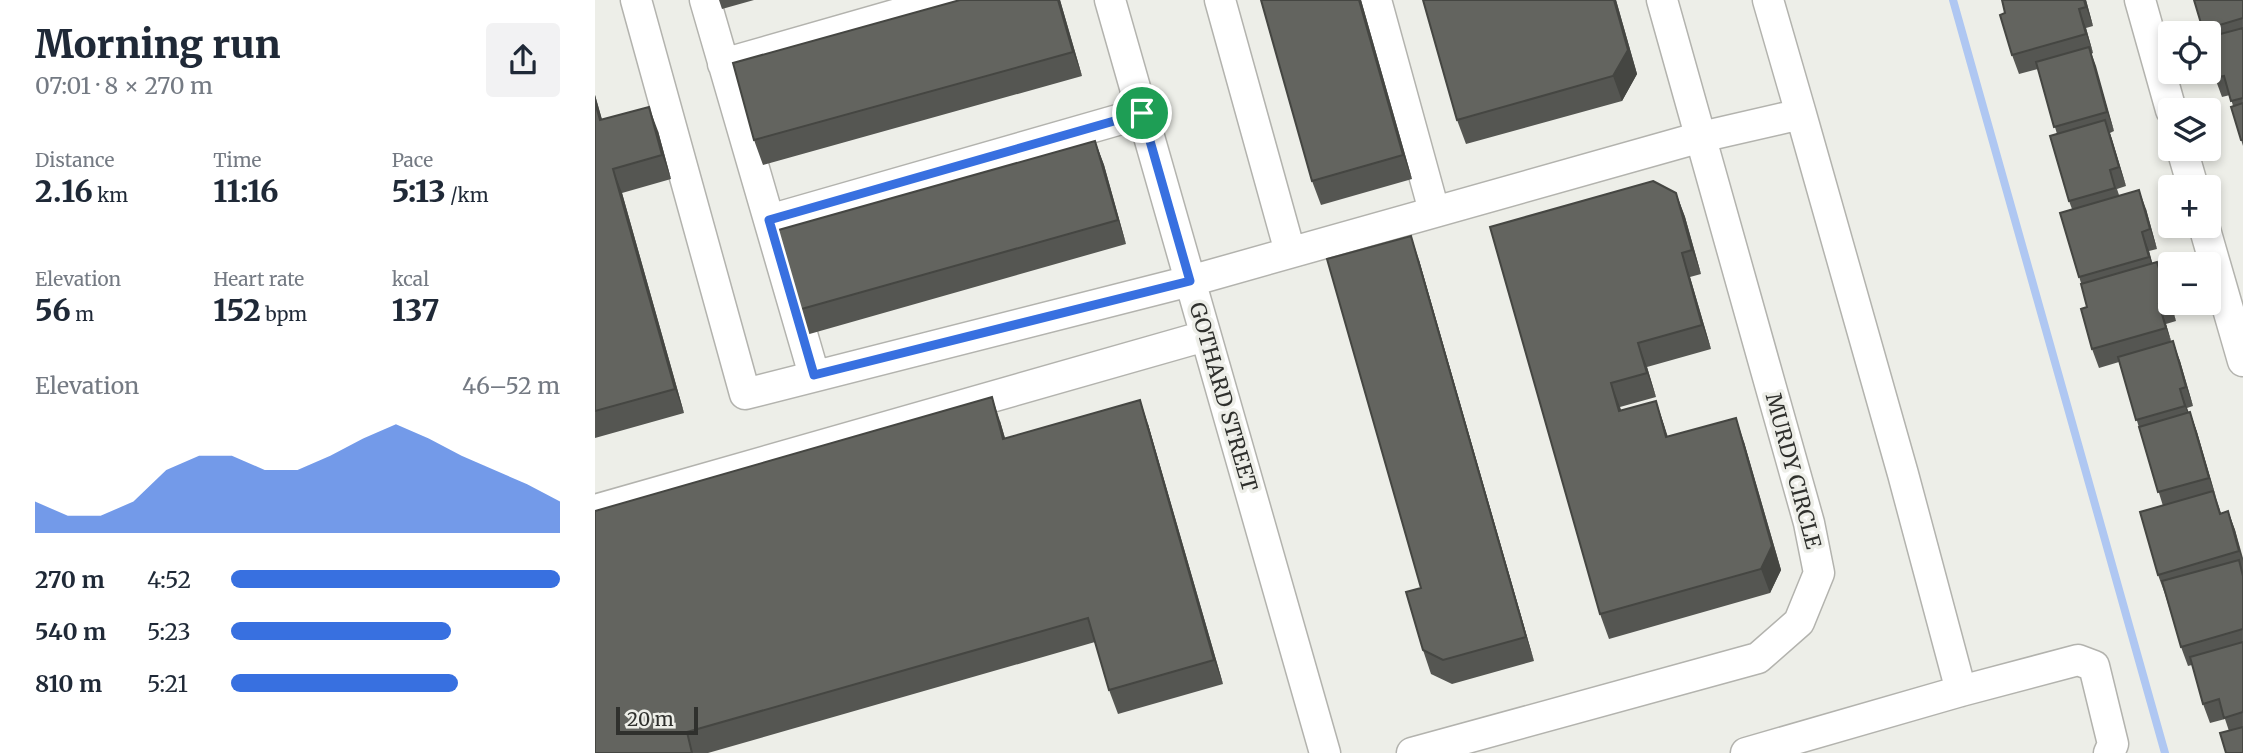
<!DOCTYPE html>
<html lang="en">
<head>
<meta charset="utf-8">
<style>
  :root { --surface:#fff; --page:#f2f2f3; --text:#1f2937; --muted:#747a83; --accent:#3870e0 }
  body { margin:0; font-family:Merriweather,serif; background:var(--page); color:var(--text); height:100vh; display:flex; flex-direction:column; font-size:26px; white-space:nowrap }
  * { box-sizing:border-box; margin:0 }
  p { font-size:23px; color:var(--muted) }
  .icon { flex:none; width:38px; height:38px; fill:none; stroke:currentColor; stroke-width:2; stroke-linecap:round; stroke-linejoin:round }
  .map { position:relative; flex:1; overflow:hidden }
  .sheet { display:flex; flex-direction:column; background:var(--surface); width:595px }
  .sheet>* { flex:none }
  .tools { position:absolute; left:1563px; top:21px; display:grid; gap:14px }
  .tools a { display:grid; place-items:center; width:63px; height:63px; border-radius:7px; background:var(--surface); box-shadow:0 4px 10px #0003; font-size:35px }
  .scale { position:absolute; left:21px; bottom:18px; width:82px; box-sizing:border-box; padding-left:7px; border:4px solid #2f302d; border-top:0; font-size:19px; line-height:24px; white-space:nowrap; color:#2f302d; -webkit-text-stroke:5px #edeee8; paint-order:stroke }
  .pin { position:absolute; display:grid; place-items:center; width:60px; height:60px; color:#fff; margin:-30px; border:4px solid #fff; border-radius:50%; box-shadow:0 2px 7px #0007 }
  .round { display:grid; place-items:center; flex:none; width:74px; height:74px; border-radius:7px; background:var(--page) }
  .overview { display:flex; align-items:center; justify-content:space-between; height:119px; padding:0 35px }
  h1 { font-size:38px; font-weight:800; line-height:52px }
  .figures { display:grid; grid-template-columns:repeat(3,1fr); gap:10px; height:119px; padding:7px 35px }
  .figures div { display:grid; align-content:center }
  .figures b { font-size:30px; font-weight:800 }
  .figures small { font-size:19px; font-weight:400 }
  .figures p { font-size:19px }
  .chart { height:196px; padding:14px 35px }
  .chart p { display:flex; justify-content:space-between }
  .chart svg { width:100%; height:126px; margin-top:7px; fill:var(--accent); opacity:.7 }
  ul { padding:0 35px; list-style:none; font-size:23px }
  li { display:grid; grid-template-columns:112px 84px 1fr; align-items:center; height:52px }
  li i { height:18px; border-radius:9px; background:var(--accent) }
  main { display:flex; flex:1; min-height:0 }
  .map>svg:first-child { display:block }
</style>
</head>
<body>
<main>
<section class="sheet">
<div class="overview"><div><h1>Morning run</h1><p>07:01 · 8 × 270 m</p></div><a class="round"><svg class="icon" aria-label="share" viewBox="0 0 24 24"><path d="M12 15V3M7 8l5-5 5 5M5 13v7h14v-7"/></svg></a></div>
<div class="figures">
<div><p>Distance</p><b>2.16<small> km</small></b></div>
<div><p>Time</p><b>11:16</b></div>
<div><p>Pace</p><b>5:13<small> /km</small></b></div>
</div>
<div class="figures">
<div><p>Elevation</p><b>56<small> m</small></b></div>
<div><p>Heart rate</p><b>152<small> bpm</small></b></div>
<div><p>kcal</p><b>137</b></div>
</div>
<div class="chart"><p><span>Elevation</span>46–52 m</p>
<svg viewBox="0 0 160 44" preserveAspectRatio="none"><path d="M0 44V33L10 38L20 38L30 33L40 22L50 17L60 17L70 22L80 22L90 17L100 11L110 6L120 11L130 17L140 22L150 27L160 33V44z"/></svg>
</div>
<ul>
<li><b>270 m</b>4:52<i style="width:100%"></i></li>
<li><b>540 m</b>5:23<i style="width:67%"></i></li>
<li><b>810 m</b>5:21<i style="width:69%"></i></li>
</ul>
</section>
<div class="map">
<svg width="1648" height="753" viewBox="0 0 1648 753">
  <rect width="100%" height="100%" fill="#edeee8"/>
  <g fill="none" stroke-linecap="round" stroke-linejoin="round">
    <path stroke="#afc7f2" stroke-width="8" d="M1358,0L1570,753"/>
    <g stroke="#b3b3ae" stroke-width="33">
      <path id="minor" d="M41,0L150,394L595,281L1106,137L1206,114L1173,0
        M110,0L219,375
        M515,0L730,753
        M625,0L695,252
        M781,0L839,211
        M1545,0L1576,110
        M128,64L352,0
        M1206,114L1308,474L1366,691
        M1587,149L1598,187
        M174,220L547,113
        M1609,226L1648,361
        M0,510L610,336
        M817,753L1163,658L1204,622L1224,573L1214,523L1067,0
        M1151,753L1366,691L1483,660L1499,666L1518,744L1514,753"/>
    </g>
    <use href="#minor" stroke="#fff" stroke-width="30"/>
  </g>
  <path fill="#555652" d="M124,0H159L127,9Z
    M465,0L487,76L168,165L159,140Z
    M766,0L817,179L726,205L717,181Z
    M828,0H1021L1042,74L1027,101L871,144L862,120Z
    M1491,0L1498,26L1491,28L1498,53L1496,54L1519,131L1515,133L1531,186L1522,189L1524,195L1551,209L1562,249L1554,251L1557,263L1562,262L1569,281L1581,321L1571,324L1576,342L1585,361L1598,406L1592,408L1594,413L1595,412L1602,432L1621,498L1626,513L1633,511L1640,530L1648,558V753L1634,731L1630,719L1615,723L1608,704L1597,665L1593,666L1586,647L1570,594L1563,575L1568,506L1524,362L1504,368L1497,349L1492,307L1486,283L1465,213L1477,209L1474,201L1462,134L1443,69L1424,74L1417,55L1410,13Z
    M1599,0H1648V146L1636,107L1638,106L1635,95L1627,97L1620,78L1614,56V33H1609Z
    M0,95L7,120L63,131L76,179L27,193L89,413L0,438Z
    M500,141L509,165L531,244L211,335L203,310Z
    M1081,193L1090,217L1106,274L1095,277L1116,349L1052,367L1061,397L1025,407L1026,411L1061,401L1073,437L1149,442L1186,570L1175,593L1014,639L1005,614L895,227Z
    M824,260L939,661L857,684L836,674L828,650L826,588Z
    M405,421L410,438L553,424L628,684L523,714L514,690L500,642L113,753H0Z"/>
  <path fill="#454642" d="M463,0H465L487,76L478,52Z
    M764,0H766L817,179L808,155Z
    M1019,0H1021L1042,74L1027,101L1018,76Z
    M1489,0H1491L1498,26L1491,7Z
    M1484,9L1491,28L1498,53L1491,34Z
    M1494,47L1501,66L1519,131L1512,112Z
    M0,95L14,144L0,102Z
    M54,107L63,131L76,179L67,155Z
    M1510,120L1517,139L1531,186L1524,167Z
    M500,141L509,165L531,244L523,220Z
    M18,169L27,193L89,413L80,389Z
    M1544,190L1551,209L1562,249L1555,229Z
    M1081,193L1090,217L1106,274L1097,250Z
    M1547,232L1554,251L1561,276L1554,257Z
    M816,236L824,260L939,661L931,637Z
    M1087,253L1095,277L1116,349L1107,325Z
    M1562,262L1569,281L1581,321L1574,302Z
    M1564,304L1571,324L1578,347L1571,328Z
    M1578,341L1585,361L1598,406L1591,387Z
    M1043,343L1052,367L1061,397L1052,373Z
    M1016,383L1025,407L1033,435L1024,411Z
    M1585,389L1592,408L1597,425L1590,406Z
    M397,397L405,421L417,463L408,439Z
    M545,400L553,424L628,684L619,660Z
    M1061,401L1069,425L1079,461L1071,437Z
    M1595,412L1602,432L1621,497L1614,478Z
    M1141,418L1149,442L1186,570L1175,593L1166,569Z
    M1633,511L1640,530L1648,561L1644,551Z"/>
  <path fill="#63645f" stroke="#454642" stroke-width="2" d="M365,0H463L478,52L159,140L138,63Z
    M666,0H764L808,155L717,181Z
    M828,0H1019L1033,50L1018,76L862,120Z
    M1407,0H1489L1491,7L1484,9L1491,34L1417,55L1405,15L1410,13Z
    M1599,0H1648V18L1608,30Z
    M1648,28V98L1636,101L1629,76L1620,78L1614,56V37Z
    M1494,47L1512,112L1459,127L1441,62Z
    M0,102L5,120L54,107L67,155L18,169L80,389L0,411Z
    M1648,103V140H1646L1636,107Z
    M1510,120L1524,167L1515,170L1520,188L1474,201L1455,136Z
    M500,141L523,220L203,310L180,231Z
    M1058,181L1081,193L1097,250L1087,253L1107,325L1043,343L1052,373L1016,383L1024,411L1061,401L1071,437L1141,418L1177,546L1166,569L1005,614L895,227Z
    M1544,190L1555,229L1547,232L1554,257L1484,277L1465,213Z
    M816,236L931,637L848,660L828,650L811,592L826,588L732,259Z
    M1562,262L1574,302L1564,304L1571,328L1497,349L1486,309L1492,307L1486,284Z
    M1578,341L1591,387L1585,389L1590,406L1541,420L1523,357Z
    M397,397L408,439L545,400L619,660L514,690L493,618L92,732L97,753H0V511Z
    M1595,412L1614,478L1563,492L1544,427Z
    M1618,491L1625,514L1633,511L1644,551L1563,575L1545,512Z
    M1644,560L1648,576V629L1586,647L1567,581Z
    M1648,642V712L1629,718L1624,699L1608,704L1595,657Z
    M1648,727V753H1631L1625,733Z"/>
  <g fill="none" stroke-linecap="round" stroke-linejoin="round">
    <g stroke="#fff" stroke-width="14">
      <path id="route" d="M547,113L595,281L219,375L174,220Z"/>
    </g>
    <use href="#route" stroke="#3870e0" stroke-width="9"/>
  </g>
  <g text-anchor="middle" stroke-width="7" stroke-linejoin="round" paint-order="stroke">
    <g font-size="21" fill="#2f302d" stroke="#edeee8">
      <text transform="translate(628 397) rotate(74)" y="7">GOTHARD STREET</text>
      <text transform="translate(1198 471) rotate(75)" y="7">MURDY CIRCLE</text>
    </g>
  </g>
</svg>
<div class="tools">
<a><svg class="icon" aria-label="locate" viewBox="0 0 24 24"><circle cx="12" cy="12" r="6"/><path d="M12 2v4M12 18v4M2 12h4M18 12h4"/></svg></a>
<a><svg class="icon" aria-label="layers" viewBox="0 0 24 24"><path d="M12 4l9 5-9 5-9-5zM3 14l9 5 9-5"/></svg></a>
<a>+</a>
<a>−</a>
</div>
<div class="scale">20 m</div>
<div class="pin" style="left:547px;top:113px;background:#1e9e55"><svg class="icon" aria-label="arrive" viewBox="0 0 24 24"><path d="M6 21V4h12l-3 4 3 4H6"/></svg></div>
</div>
</main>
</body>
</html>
